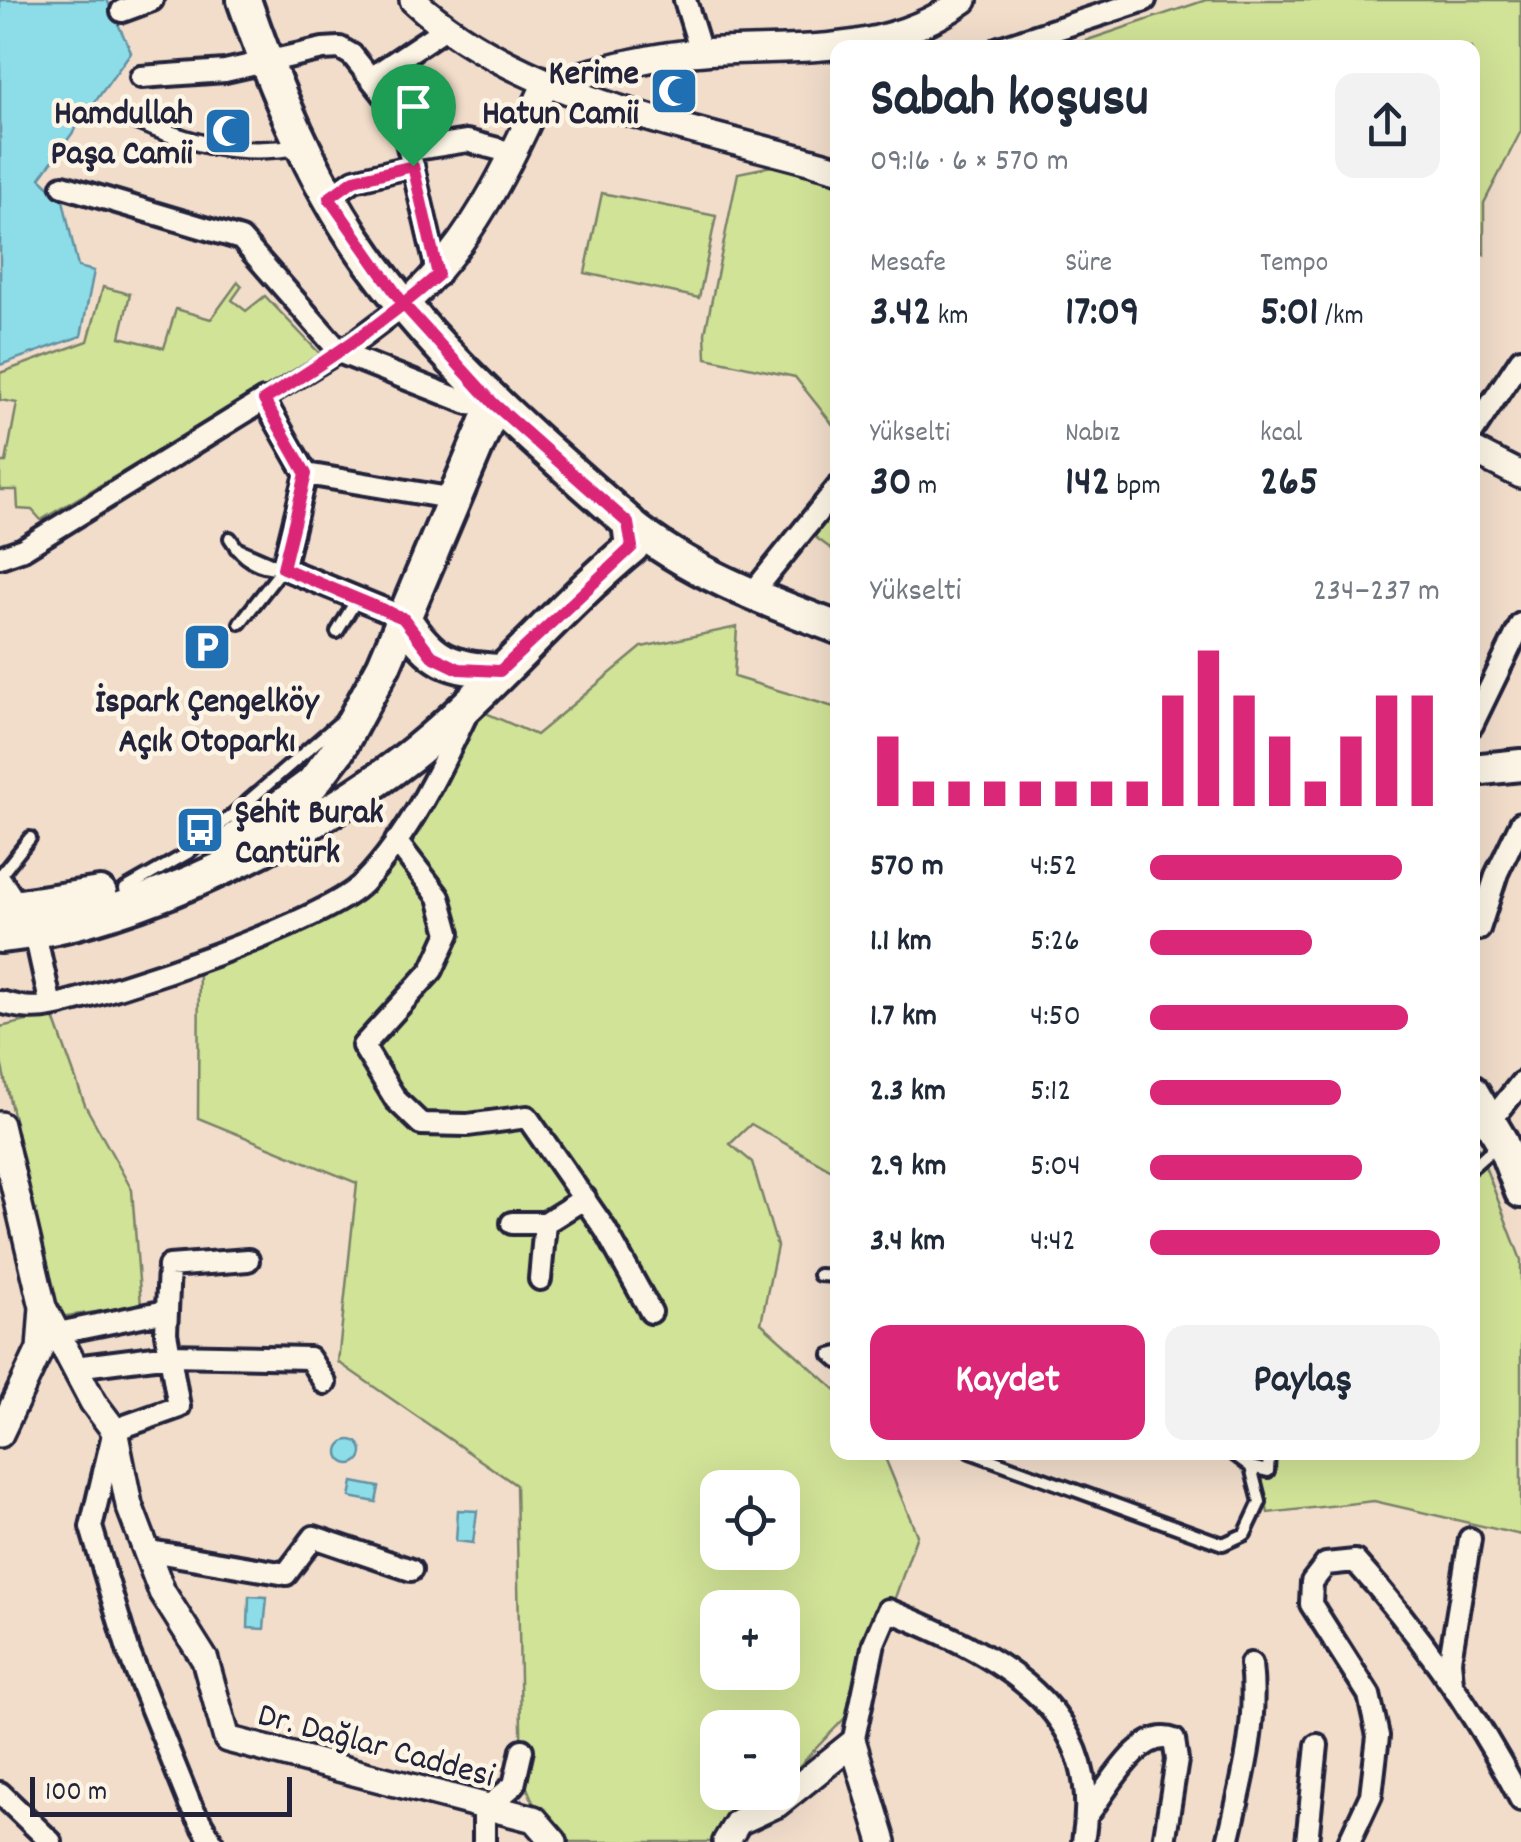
<!DOCTYPE html>
<html lang="tr">
<head>
<meta charset="utf-8">
<style>
  :root { --surface:#fff; --page:#f2f2f3; --text:#1f2937; --muted:#747a83; --accent:#db2777 }
  body { margin:0; font-family:Dekko,sans-serif; background:var(--page); color:var(--text); height:100vh; display:flex; flex-direction:column; font-size:38px; white-space:nowrap }
  * { box-sizing:border-box; margin:0 }
  p { font-size:32px; color:var(--muted) }
  .icon { flex:none; width:55px; height:55px; fill:none; stroke:currentColor; stroke-width:2; stroke-linecap:round; stroke-linejoin:round }
  .map { position:relative; flex:1; overflow:hidden }
  .side { position:absolute; left:830px; top:40px; width:650px; height:1420px; display:flex; flex-direction:column; background:var(--surface); border-radius:20px; box-shadow:0 10px 40px #0002 }
  .side>* { flex:none }
  .fabs { position:absolute; left:700px; top:1470px; display:grid; gap:20px }
  .fabs a { display:grid; place-items:center; width:100px; height:100px; border-radius:20px; background:var(--surface); box-shadow:0 10px 40px #0002; font-size:50px }
  .scale { position:absolute; left:30px; bottom:25px; width:262px; box-sizing:border-box; padding-left:10px; border:5px solid #22223b; border-top:0; font-size:28px; line-height:35px; white-space:nowrap; color:#22223b; -webkit-text-stroke:8px #fcf5e5; paint-order:stroke }
  .pin { position:absolute; display:grid; place-items:center; width:85px; height:85px; color:#fff; margin:-102px -42px; border-radius:50% 50% 50% 0; rotate:-45deg; box-shadow:0 0 10px #0007 }
  .pin .icon { rotate:45deg }
  .round { display:grid; place-items:center; flex:none; width:105px; height:105px; border-radius:20px; background:var(--page) }
  .head { display:flex; align-items:center; justify-content:space-between; height:170px; padding:0 40px }
  h1 { font-size:55px; font-weight:700; line-height:75px }
  .metrics { display:grid; grid-template-columns:repeat(3,1fr); gap:15px; height:170px; padding:10px 40px }
  .metrics div { display:grid; align-content:center }
  .metrics b { font-size:42px; font-weight:700 }
  .metrics small { font-size:28px; font-weight:400 }
  .metrics p { font-size:28px }
  .chart { height:280px; padding:20px 40px }
  .chart p { display:flex; justify-content:space-between }
  .chart svg { width:100%; height:180px; margin-top:10px; stroke:var(--accent); stroke-width:6 }
  .primary-button { display:flex; gap:20px; margin-top:auto; padding:20px 40px }
  .primary-button a { flex:1; height:115px; border-radius:20px; background:var(--accent); color:#fff; font-size:40px; font-weight:700; line-height:115px; text-align:center }
  .primary-button a+a { background:var(--page); color:var(--text) }
  ul { padding:0 40px; list-style:none; font-size:32px }
  li { display:grid; grid-template-columns:160px 120px 1fr; align-items:center; height:75px }
  li i { height:25px; border-radius:12px; background:var(--accent) }
  .map>svg:first-child { display:block }
</style>
</head>
<body>
<div class="map">
<svg width="1521" height="1842" viewBox="0 0 1521 1842">
  <rect width="100%" height="100%" fill="#f2ddcb"/>
  <filter id="ink" filterUnits="userSpaceOnUse"><feTurbulence type="fractalNoise" baseFrequency=".01" numOctaves="2"/><feDisplacementMap in="SourceGraphic" scale="20" xChannelSelector="R" yChannelSelector="G"/><feConvolveMatrix kernelMatrix="1 2 1 2 8 2 1 2 1" color-interpolation-filters="sRGB"/></filter>
  <g filter="url(#ink)">
    <path fill="#d1e397" stroke="#7a8269" stroke-width="2.5" fill-rule="evenodd" d="M1206,0H1521V131L1484,203V254L1473,246L1472,48L1067,47Z
      M782,164L837,182V430L795,377L706,358L705,333L738,173Z
      M602,193L716,216L699,298L585,273Z
      M238,282L242,286L232,300L246,311L265,296L321,355L41,520L32,510L18,509L17,490H0V462H6L17,403L0,400V373L88,341L103,287L130,294L120,337L164,348L176,309L211,319Z
      M837,498V553L811,534Z
      M737,627L734,677L837,708V1173L751,1124L730,1144L752,1162L777,1246L761,1323L837,1391L838,1452L883,1453L917,1535L858,1704L783,1783L782,1728H718V1792L773,1793L726,1842H550L522,1776L516,1485L338,1362L357,1183L198,1118L199,954L372,885L477,709L536,735L642,647ZM718,1488H782V1552H718ZM718,1608H782V1672H718Z
      M53,1015L85,1105L132,1190L141,1306L59,1317L0,1058V1027Z
      M1473,1135L1521,1260V1535L1374,1501L1268,1513L1256,1453L1472,1452Z"/>
    <path fill="#8ddde8" stroke="#6292a3" stroke-width="2.5" d="M0,0H107L131,52L40,178L63,200L78,267L94,271L81,336L0,365Z
      M338 1452a12 12 0 1 1 24 0a12 12 0 1 1-24 0Z
      M353,1482L379,1487L376,1502L350,1497Z
      M458,1510L477,1511L473,1543L456,1541Z
      M249,1596L267,1597L264,1629L248,1628Z"/>
    <g fill="none" stroke-linecap="round" stroke-linejoin="round">
      <g stroke="#22223b" stroke-width="18">
        <path id="service" d="M230,538C243,559 258,569 283,568
          M236,548L282,568
          M240,623L283,568
          M337,632L357,599
          M0,876L30,838
          M125,889L188,853L341,721
          M1472,1167L1497,1145
          M819,1275L838,1276
          M838,1353L830,1355L838,1362
          M970,1452L1223,1544L1245,1534L1260,1502L1251,1467
          M1231,1452L1251,1467L1268,1471L1269,1452"/>
      </g>
      <g stroke="#22223b" stroke-width="22">
        <path id="pedestrian" d="M132,119C194,145 236,157 302,146
          M264,400L341,353"/>
      </g>
      <g stroke="#22223b" stroke-width="28">
        <path id="minor" d="M685,0L701,52
          M122,11L152,0
          M999,48L1145,0
          M141,77L225,71L323,49L340,48L352,55L401,116L438,275
          M372,77L444,29
          M410,150L467,141L513,153
          M63,186L241,239L341,353L468,403L494,405
          M329,198L354,180L413,166
          M341,353L404,305
          M1472,433L1521,359
          M306,474L455,499
          M0,557L23,549L264,400L306,474L283,568L403,617
          M751,595L838,487
          M1472,725L1521,624
          M396,841L439,897L449,933L432,970L363,1046L396,1100L421,1124L468,1125L527,1117L605,1229L651,1312
          M0,879L35,933L51,1006
          M1479,929L1497,873L1521,823
          M0,1002C18,1007 33,1010 52,1006C113,993 324,923 363,883C409,835 438,774 466,715
          M1490,1122L1521,1083
          M512,1223H545L585,1198
          M540,1279L545,1223
          M58,1333L166,1311
          M75,1367L170,1355L309,1358L325,1383
          M150,1551L286,1574L314,1537L411,1570
          M1452,1683L1450,1660L1470,1539
          M853,1743L874,1643L888,1610C993,1653 1107,1707 1083,1842
          M0,1793L51,1842
          M1088,1814C1107,1790 1140,1726 1174,1740L1177,1760L1164,1842
          M212,1842L190,1804L129,1653L91,1527L114,1430L179,1407L166,1333L169,1266L248,1260
          M484,1842V1810L514,1785L522,1750
          M1228,1842C1242,1782 1258,1726 1251,1664
          M1307,1842L1317,1745
          M1349,1842L1371,1795L1378,1736L1369,1695L1311,1604L1312,1582L1326,1564L1355,1561C1420,1633 1476,1714 1521,1800"/>
      </g>
      <g stroke="#22223b" stroke-width="32">
        <path id="tertiary" d="M413,0C521,100 698,129 838,169
          M545,85C597,71 650,55 704,52C797,46 884,58 964,0
          M404,305C471,246 508,166 545,85
          M1472,450L1521,475
          M0,1125L43,1307L40,1349L0,1434
          M43,1307L93,1402L114,1430L129,1505L162,1592L205,1660L227,1739L534,1819L554,1842
          M726,1842L738,1822L777,1804L853,1743L883,1842"/>
      </g>
      <g stroke="#22223b" stroke-width="38">
        <path id="secondary" d="M629,523C690,573 764,600 838,628
          M1472,770L1521,765
          M1472,1091L1501,1140L1521,1192"/>
      </g>
      <g stroke="#22223b" stroke-width="40">
        <path id="primary" d="M403,617C432,662 448,668 501,671
          M237,839L312,784L338,750L384,665L494,405
          M0,909L100,894
          M0,936C135,924 331,826 433,737C502,677 561,606 632,547L629,523C518,425 400,326 328,195C293,133 267,67 244,0"/>
      </g>
      <use href="#service" stroke="#fcf5e5" stroke-width="10"/>
      <use href="#pedestrian" stroke="#fcf5e5" stroke-width="15"/>
      <use href="#minor" stroke="#fcf5e5" stroke-width="20"/>
      <use href="#tertiary" stroke="#fcf5e5" stroke-width="25"/>
      <use href="#secondary" stroke="#fcf5e5" stroke-width="30"/>
      <use href="#primary" stroke="#fcf5e5" stroke-width="32"/>
    </g>
  </g>
  <g fill="none" stroke-linecap="round" stroke-linejoin="round" filter="url(#ink)">
    <g stroke="#fff" stroke-width="20">
      <path id="route" d="M413,166L438,275C384,323 325,362 264,400L306,474L283,568L403,618L432,656L459,669L500,671L632,547L628,523L494,404L404,305L329,198L354,180L413,166"/>
    </g>
    <use href="#route" stroke="#db2777" stroke-width="12"/>
  </g>
  <defs>
    <g id="mosque-square" transform="scale(2.5)"><rect x="-9" y="-9" width="18" height="18" rx="4" fill="#1f6fb2" stroke="#fcf5e5"/><path d="M3.5-4.9A6 6 0 1 0 3.5 4.9A5 5 0 1 1 3.5-4.9Z" fill="#fff"/></g>
    <g id="parking-square" transform="scale(2.5)"><rect x="-9" y="-9" width="18" height="18" rx="4" fill="#1f6fb2" stroke="#fcf5e5"/><path d="M-3.5-5.5H1a3.5 3.5 0 0 1 0 7H-1V5.5H-3.5ZM-1-3.4V-.6H.8a1.4 1.4 0 0 0 0-2.8Z" fill="#fff"/></g>
    <g id="bus-square" transform="scale(2.5)"><rect x="-9" y="-9" width="18" height="18" rx="4" fill="#1f6fb2" stroke="#fcf5e5"/><path d="M-5-6H5V4H4V6H2V4H-2V6H-4V4H-5ZM-3.5-4V0h7V-4ZM-3.5 1.2v1.5H-2V1.2ZM2 1.2v1.5H3.5V1.2Z" fill="#fff"/></g>
  </defs>
  <g fill-rule="evenodd">
    <use href="#mosque-square" x="674" y="91"/>
    <use href="#mosque-square" x="228" y="131"/>
    <use href="#parking-square" x="207" y="647"/>
    <use href="#bus-square" x="200" y="830"/>
  </g>
  <g text-anchor="middle" stroke-width="9" stroke-linejoin="round" paint-order="stroke">
    <g font-size="35" font-weight="bold" fill="#22223b" stroke="#fcf5e5" text-anchor="end">
      <text x="639" y="83">Kerime<tspan x="639" dy="40">Hatun Camii</tspan></text>
      <text x="193" y="123">Hamdullah<tspan x="193" dy="40">Paşa Camii</tspan></text>
      <text x="207" y="711" text-anchor="middle">İspark Çengelköy<tspan x="207" dy="40">Açık Otoparkı</tspan></text>
      <text x="235" y="822" text-anchor="start">Şehit Burak<tspan x="235" dy="40">Cantürk</tspan></text>
    </g>
    <g font-size="35" fill="#22223b" stroke="#fcf5e5">
      <text transform="translate(377 1743) rotate(15)" y="12">Dr. Dağlar Caddesi</text>
    </g>
  </g>
</svg>
<div class="fabs">
<a><svg class="icon" aria-label="locate" viewBox="0 0 24 24"><circle cx="12" cy="12" r="6"/><path d="M12 2v4M12 18v4M2 12h4M18 12h4"/></svg></a>
<a>+</a>
<a>−</a>
</div>
<div class="scale">100 m</div>
<div class="pin" style="left:413px;top:166px;background:#1e9e55"><svg class="icon" aria-label="arrive" viewBox="0 0 24 24"><path d="M6 21V4h12l-3 4 3 4H6"/></svg></div>
<section class="side">
<div class="head"><div><h1>Sabah koşusu</h1><p>09:16 · 6 × 570 m</p></div><a class="round"><svg class="icon" aria-label="share" viewBox="0 0 24 24"><path d="M12 15V3M7 8l5-5 5 5M5 13v7h14v-7"/></svg></a></div>
<div class="metrics">
<div><p>Mesafe</p><b>3.42<small> km</small></b></div>
<div><p>Süre</p><b>17:09</b></div>
<div><p>Tempo</p><b>5:01<small> /km</small></b></div>
</div>
<div class="metrics">
<div><p>Yükselti</p><b>30<small> m</small></b></div>
<div><p>Nabız</p><b>142<small> bpm</small></b></div>
<div><p>kcal</p><b>265</b></div>
</div>
<div class="chart"><p><span>Yükselti</span>234–237 m</p>
<svg viewBox="0 0 160 44" preserveAspectRatio="none"><path d="M5 44V27M15 44V38M25 44V38M35 44V38M45 44V38M55 44V38M65 44V38M75 44V38M85 44V17M95 44V6M105 44V17M115 44V27M125 44V38M135 44V27M145 44V17M155 44V17"/></svg>
</div>
<ul>
<li><b>570 m</b>4:52<i style="width:87%"></i></li>
<li><b>1.1 km</b>5:26<i style="width:56%"></i></li>
<li><b>1.7 km</b>4:50<i style="width:89%"></i></li>
<li><b>2.3 km</b>5:12<i style="width:66%"></i></li>
<li><b>2.9 km</b>5:04<i style="width:73%"></i></li>
<li><b>3.4 km</b>4:42<i style="width:100%"></i></li>
</ul>
<div class="primary-button"><a>Kaydet</a><a>Paylaş</a></div>
</section>
</div>
</body>
</html>
